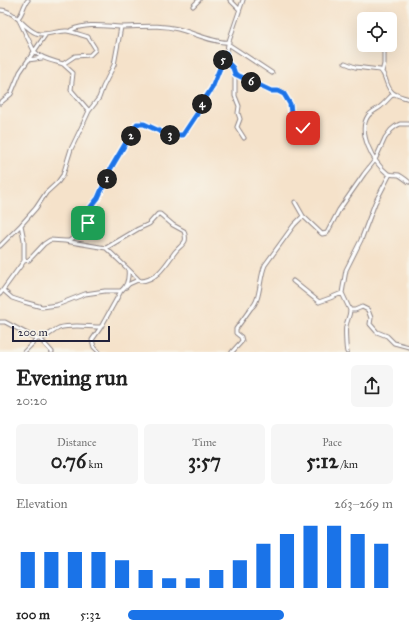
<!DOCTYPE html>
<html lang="en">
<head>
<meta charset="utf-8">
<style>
  :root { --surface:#fff; --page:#f6f6f6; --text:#222; --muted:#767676; --accent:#1a73e8 }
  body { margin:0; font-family:"IM FELL Great Primer",serif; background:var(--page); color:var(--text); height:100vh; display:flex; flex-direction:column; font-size:15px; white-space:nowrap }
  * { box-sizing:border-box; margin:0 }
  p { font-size:13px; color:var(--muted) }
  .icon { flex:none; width:22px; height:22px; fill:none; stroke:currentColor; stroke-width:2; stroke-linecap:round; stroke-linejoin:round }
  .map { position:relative; height:352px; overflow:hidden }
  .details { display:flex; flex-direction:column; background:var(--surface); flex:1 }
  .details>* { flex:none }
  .controls { position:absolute; left:357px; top:12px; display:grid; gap:8px }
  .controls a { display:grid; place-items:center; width:40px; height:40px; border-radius:6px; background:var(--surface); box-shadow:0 4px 16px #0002; font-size:20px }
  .scale { position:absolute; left:12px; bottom:10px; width:98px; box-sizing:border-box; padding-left:4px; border:2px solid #22223b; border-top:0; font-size:11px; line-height:14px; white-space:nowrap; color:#22223b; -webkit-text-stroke:3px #f7f3e8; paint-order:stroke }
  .pin { position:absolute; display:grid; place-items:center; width:34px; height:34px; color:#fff; margin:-17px; border-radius:8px; box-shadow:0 2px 6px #0006 }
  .km { position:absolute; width:20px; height:20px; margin:-10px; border-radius:50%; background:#222; color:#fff; font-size:11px; line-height:20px; text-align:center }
  .round { display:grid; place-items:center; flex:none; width:42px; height:42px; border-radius:6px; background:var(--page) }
  .headline { display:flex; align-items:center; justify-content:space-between; height:68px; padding:0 16px }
  h1 { font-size:22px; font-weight:700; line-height:30px }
  .stats { display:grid; grid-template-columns:repeat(3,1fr); gap:6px; height:68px; padding:4px 16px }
  .stats div { display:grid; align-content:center; border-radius:6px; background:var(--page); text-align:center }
  .stats b { font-size:20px; font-weight:700 }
  .stats small { font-size:11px; font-weight:400 }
  .stats p { font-size:11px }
  .chart { height:112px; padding:8px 16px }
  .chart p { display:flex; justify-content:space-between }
  .chart svg { width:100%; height:72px; margin-top:4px; stroke:var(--accent); stroke-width:6 }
  ul { padding:0 16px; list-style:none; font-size:13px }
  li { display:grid; grid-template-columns:64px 48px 1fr; align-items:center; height:30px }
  li i { height:10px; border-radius:5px; background:var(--accent) }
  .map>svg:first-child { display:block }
</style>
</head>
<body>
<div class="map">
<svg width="409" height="352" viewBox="0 0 409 352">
  <rect width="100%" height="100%" fill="#f7f3e8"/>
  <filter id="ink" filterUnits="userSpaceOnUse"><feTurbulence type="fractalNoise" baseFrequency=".025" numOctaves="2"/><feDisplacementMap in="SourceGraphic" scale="8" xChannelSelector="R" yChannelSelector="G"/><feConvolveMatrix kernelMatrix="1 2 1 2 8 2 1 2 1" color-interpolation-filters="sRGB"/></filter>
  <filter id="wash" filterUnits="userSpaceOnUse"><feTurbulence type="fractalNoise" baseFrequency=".012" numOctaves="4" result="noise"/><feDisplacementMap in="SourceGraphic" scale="16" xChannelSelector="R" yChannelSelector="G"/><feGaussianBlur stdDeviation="0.9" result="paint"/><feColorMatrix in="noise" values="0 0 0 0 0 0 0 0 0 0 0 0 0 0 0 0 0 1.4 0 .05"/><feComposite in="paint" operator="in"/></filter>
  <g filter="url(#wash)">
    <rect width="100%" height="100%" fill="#f5e2ca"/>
  </g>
  <g filter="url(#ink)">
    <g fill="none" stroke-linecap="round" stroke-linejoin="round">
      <g stroke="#8c8282" stroke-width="5">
        <path id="minor" d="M230,0L239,9
          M193,6L199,0
          M0,10C15,10 23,28 36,33C45,37 57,30 67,31C74,32 81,35 88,37L95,48V50L90,55L75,56L63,64C54,61 41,59 34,51L18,18
          M18,18C23,14 23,5 28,0
          M71,30C87,23 103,26 120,27C140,27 159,24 178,29C191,32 217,44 229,42
          M228,44L272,73
          M226,54L227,62L235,71V96L239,106L238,113L240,119L237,127L244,138
          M28,60L42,58
          M345,63L355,67L380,70C387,75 385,87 393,93C397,96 404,97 409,99
          M63,64L73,73L71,90L89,111
          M382,72L384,64V50
          M235,74L271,91H278L284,94L290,103L292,121L303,129L316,135
          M393,94C389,98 385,103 380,107C376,110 371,112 368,116C357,132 373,162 387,173C391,176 395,174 399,175C403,177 406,180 409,182
          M0,103L11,94L20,72L46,34
          M390,174L375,203L361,240L346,270L342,293L350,310H355L362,307L368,310L371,318L370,324L377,332L387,336L394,343L409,347
          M295,202L303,216L322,234L327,233L339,210L364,174L375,160L385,138L391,130L396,126L400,124H409
          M65,241H69L86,228L90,208L97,198L111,168L137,124C152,120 171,147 185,132L212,88L227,51L228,44L243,0
          M0,246L21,225
          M106,248L138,229L149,224L158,214H160L173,225L184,231C185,234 186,238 185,241C183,245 178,248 175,252C166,264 157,281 140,281L128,269
          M24,261V240L21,225L36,208L46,193L58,182L63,175L71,149L83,124L89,111L99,98L103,87L114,65L121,27
          M293,281L319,302L330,298L342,293
          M126,287L129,284L138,280
          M3,290L12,298L24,302L42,307L57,305L85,294L105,291H121
          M0,294L24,261L29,260L44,244L50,240L65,241L106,248L128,269C129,277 127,286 121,291L101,327L92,340L94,347L99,352
          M0,322H5L37,339C45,340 52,331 59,328C72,324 88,327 101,327
          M41,340L52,352
          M24,352L37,339
          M232,352L242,341L241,337L236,333V329L251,308C261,301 259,278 265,265L294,225L303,216
          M347,352C346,349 345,329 346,326C347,320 350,316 350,310"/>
      </g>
      <use href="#minor" stroke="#fff" stroke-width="3"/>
    </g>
  </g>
  <g fill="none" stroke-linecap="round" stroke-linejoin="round" filter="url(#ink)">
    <g stroke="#fff" stroke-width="8">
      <path id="route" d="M88,223L90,208L98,198L111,168L137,124H144L168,135H183L197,114L203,102L212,88L226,53L227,62L233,68L235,74L271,91H278L284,94L290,104L292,121L303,128"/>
    </g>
    <use href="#route" stroke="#1a73e8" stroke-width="5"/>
  </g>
</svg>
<div class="controls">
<a><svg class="icon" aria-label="locate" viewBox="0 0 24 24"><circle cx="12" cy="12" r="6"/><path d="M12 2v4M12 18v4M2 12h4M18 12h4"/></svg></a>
</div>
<div class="scale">200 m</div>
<div class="pin" style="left:88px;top:223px;background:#1e9e55"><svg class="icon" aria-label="arrive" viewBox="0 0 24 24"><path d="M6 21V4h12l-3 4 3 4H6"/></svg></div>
<div class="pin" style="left:303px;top:128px;background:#d93025"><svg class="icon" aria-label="check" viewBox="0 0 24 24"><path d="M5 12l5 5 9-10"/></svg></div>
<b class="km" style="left:107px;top:179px">1</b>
<b class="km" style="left:131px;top:136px">2</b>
<b class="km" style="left:170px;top:135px">3</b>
<b class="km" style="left:202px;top:104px">4</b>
<b class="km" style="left:223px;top:60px">5</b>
<b class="km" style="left:251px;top:82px">6</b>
</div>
<section class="details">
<div class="headline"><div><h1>Evening run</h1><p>20:20</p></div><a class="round"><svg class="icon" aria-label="share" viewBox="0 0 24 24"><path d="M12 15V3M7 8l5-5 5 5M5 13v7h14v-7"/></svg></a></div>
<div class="stats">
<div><p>Distance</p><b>0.76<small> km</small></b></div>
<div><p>Time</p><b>3:57</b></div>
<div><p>Pace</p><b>5:12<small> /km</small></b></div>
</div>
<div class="chart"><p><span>Elevation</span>263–269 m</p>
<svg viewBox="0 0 160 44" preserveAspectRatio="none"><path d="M5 44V22M15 44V22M25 44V22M35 44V22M45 44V27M55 44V33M65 44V38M75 44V38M85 44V33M95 44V27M105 44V17M115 44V11M125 44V6M135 44V6M145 44V11M155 44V17"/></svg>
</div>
<ul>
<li><b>100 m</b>5:32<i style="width:59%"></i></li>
</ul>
</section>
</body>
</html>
